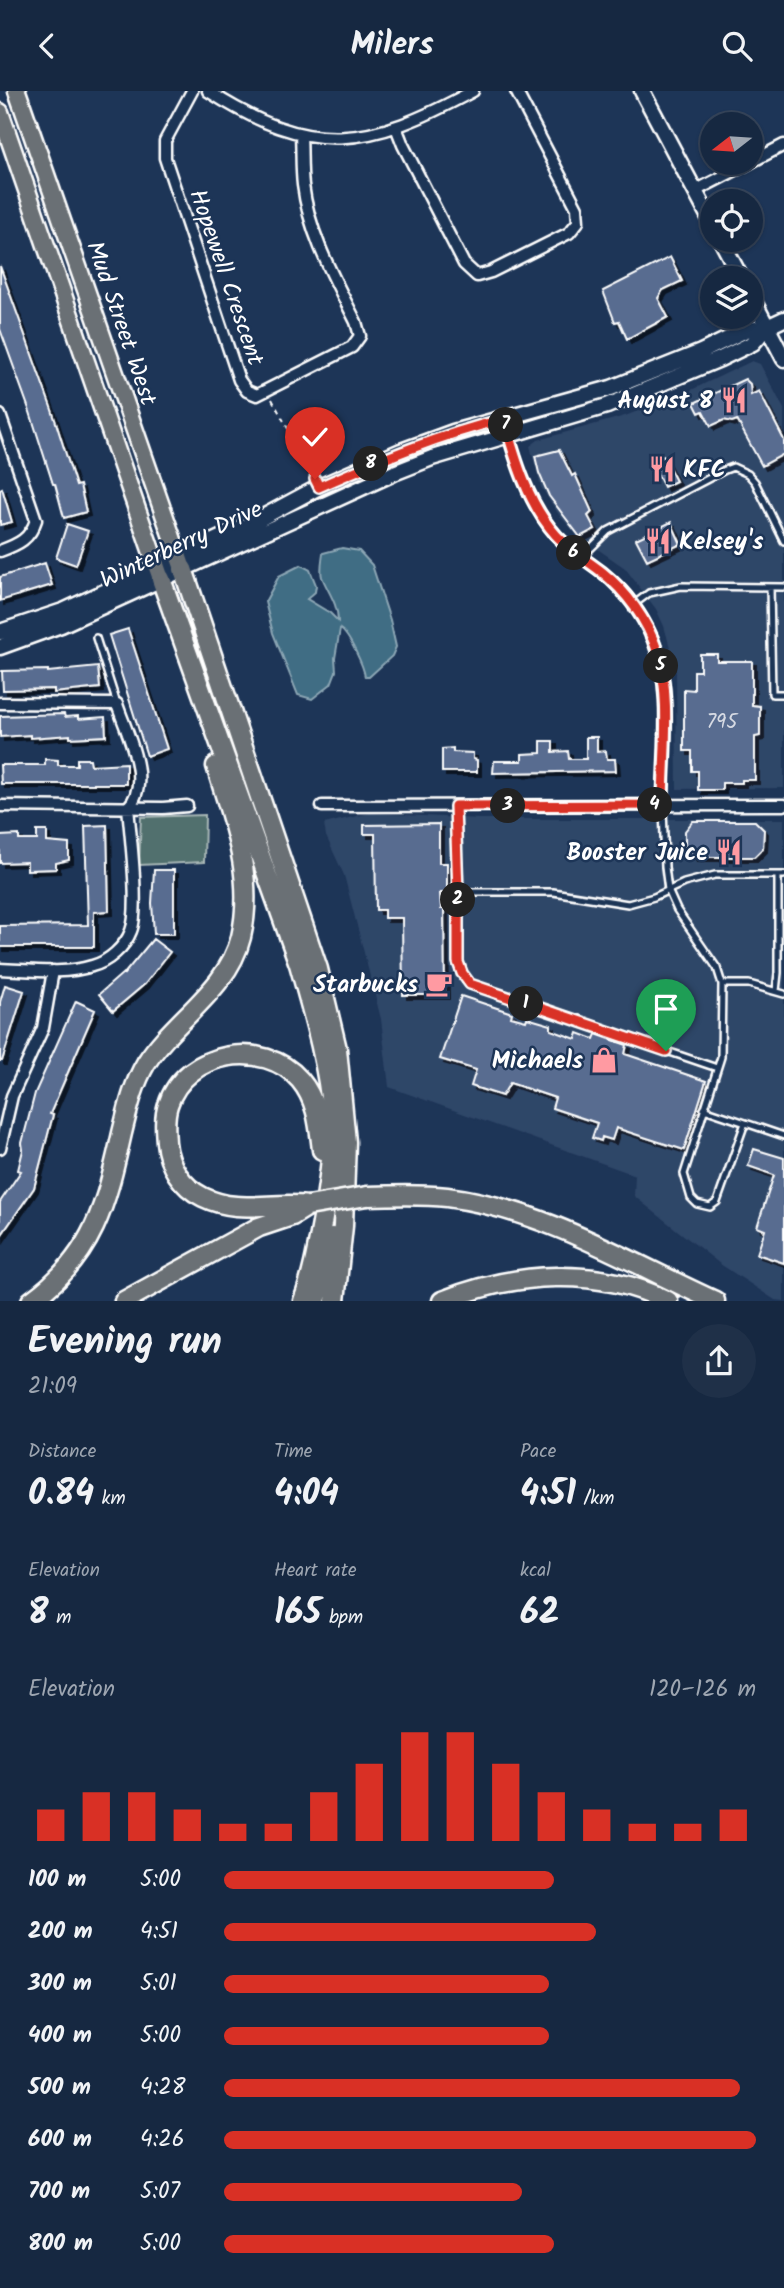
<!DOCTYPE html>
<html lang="en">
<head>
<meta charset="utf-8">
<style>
  :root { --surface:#162841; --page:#1f3048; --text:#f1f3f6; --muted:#9ea6b1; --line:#35445a; --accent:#d93025 }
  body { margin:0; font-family:Kalam,sans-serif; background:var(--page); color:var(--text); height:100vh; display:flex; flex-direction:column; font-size:26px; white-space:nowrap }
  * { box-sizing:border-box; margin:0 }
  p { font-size:23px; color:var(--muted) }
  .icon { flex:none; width:38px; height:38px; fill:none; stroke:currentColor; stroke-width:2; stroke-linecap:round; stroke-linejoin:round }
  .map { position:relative; height:1210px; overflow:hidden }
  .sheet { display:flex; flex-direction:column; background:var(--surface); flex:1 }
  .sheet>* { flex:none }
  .needle { width:46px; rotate:253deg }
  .controls { position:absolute; left:700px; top:21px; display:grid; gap:14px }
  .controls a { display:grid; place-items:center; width:63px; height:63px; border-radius:50%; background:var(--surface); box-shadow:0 2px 5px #0004,0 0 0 2px var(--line); font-size:35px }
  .pin { position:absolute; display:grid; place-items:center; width:60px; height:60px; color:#fff; margin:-72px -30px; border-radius:50% 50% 50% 0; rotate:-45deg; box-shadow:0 0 7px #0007 }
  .pin .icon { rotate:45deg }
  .km { position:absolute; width:35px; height:35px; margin:-18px; border-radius:50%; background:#222; color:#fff; font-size:19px; line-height:35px; text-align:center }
  .round { display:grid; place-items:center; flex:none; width:74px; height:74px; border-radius:37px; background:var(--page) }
  .overview { display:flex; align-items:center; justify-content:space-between; height:119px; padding:0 28px }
  h1 { font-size:38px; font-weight:700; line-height:52px }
  .stats { display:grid; grid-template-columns:repeat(3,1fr); gap:10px; height:119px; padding:7px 28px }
  .stats div { display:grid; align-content:center }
  .stats b { font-size:35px; font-weight:700 }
  .stats small { font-size:19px; font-weight:400 }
  .stats p { font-size:19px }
  .chart { height:196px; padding:14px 28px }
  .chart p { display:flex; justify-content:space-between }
  .chart svg { width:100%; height:126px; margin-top:7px; stroke:var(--accent); stroke-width:6 }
  ul { padding:0 28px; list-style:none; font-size:23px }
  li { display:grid; grid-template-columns:112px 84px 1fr; align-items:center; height:52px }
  li i { height:18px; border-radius:9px; background:var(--accent) }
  header { display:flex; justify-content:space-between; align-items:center; height:91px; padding:0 28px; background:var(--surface); font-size:32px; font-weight:700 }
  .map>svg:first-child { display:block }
</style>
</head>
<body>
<header><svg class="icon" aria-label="back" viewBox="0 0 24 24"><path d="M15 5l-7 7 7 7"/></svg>Milers<svg class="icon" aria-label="search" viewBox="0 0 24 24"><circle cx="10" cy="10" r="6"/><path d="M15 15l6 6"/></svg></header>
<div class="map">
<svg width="784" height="1210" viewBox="0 0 784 1210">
  <defs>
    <filter id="shadow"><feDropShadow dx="4" dy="4" stdDeviation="0" flood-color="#0009"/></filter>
  </defs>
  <rect width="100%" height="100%" fill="#1d3557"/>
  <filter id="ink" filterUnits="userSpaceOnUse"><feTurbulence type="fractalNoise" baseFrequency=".0143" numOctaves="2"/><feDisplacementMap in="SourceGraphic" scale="14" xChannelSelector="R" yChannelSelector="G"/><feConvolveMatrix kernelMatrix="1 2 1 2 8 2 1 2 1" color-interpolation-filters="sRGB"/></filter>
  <g filter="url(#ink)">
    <path fill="#2f4668" d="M752,270L760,273L784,318V697L677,698L676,578L664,535L656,518L625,477L576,443L559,424L541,396L530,355L538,349L625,325L685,302Z
      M370,722L479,728H784V1210L775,1209L720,1173L634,1105L635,1084L389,996L381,928L344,784L326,745L324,733Z"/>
    <path fill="#516f6e" stroke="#a8b7b6" stroke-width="2" d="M205,724L204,771L139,774L141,726Z"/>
    <path fill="#416d84" stroke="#8da7b5" stroke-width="2" d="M342,457L359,460L372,474L390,529L396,556L392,565L369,586H365C364,576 349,543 340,538L335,567L336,580L331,593L312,608L298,604L273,542L265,511L279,485L301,474L310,479L316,494L315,501L307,508L330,522L338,530C338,513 328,501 322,486C320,479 322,470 323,462Z"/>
    <path fill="#596c90" stroke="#fff" stroke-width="2" filter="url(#shadow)" d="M670,166L682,190L663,199L658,207L668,226L627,248L619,230L615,231L603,200Z
      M0,175L52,319L76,395L80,394L86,421L64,427L55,393H53L30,321L0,238Z
      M745,288L750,293L751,304L759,300L784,349V363L762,375L737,329L732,331L724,329L711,335L703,320L699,322L694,312Z
      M559,359L572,385L575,383L592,421L588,425L595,438L580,446L549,405L539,382L535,365Z
      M663,365L676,390L664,396L651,371Z
      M2,397L12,431L0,434V398Z
      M671,431L681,453L647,469L636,448Z
      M67,433L88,440L76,474L56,467Z
      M45,472L52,494L0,510V486Z
      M128,538L167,658L147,665L109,544Z
      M700,563H717V570H752V614L760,615V645L755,646V689H742V692H722V699H698V680H692V660H684V598L694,599V580H700Z
      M98,576L100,597L54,602V598L3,599L2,580L48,579V581Z
      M64,623L65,626L78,625V628L105,626L106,645L70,647V644L30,647V644L0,646V625Z
      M586,646H597V661L606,660L607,668H615L616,680L493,682L494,670H522V663L541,662V650H553V661L568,660L569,668H586Z
      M453,657V661L473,662V668L477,669V681H442V658Z
      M45,668L58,669V674H77V668H90L91,674L126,672V693H1L0,674H45Z
      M693,730H755L764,739L763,757L754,766H694L685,756V740Z
      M439,733V772H447V802H440L441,818H444L445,904H403L402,827H384V819H376L375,743H364V734Z
      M107,734L109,820L94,821V856H0V835L88,834L85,735Z
      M37,740H47V751L69,753V769L56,772V778L27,779V771L0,772V745L19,744V749H37Z
      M154,779H174V843H154L152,812Z
      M153,848L170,861L145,893L113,920L99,903L123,882L124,883Z
      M5,894L24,900L2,970H0V911Z
      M461,905L512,922L511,926L526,930L527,927L551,934V939L576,948L578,942L594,948L596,943L627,954L625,963L706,990L684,1059L616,1037L612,1049L602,1046L601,1050L592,1047L597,1032L552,1017L555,1007L510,992L502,1005L471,995L476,979L440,968Z
      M76,910L95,919L50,1023L53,1024L34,1097L0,1146V1111L21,1080L18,1079L23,1059L22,1052L35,1002Z
      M754,1058L784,1067V1172L757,1163L765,1139L757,1136L774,1084L748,1075Z"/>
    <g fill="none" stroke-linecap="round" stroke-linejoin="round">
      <g stroke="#fff" stroke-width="10">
        <path id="lane" d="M581,467L608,440L725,379L733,376L748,383L755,391L784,450
          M770,496L772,603H784
          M633,514L649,502L681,495L784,496
          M96,547L117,613
          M455,715L458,871L462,882L470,893L717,977
          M663,715L665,776L668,799L677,819L717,877L722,893L721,966L684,1083L691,1107L697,1113L710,1116L717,1111L745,1032
          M458,801H553L628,813L654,806L684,792L715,784H784
          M722,893H749L784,903
          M776,900L778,882V784
          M704,1018L784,1045"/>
      </g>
      <g stroke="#fff" stroke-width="15">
        <path id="street" d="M192,0L165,50V67L239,289L247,300L257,304L352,256L360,245L356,231C334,187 309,143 303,94C301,77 302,61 301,44
          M208,0C312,67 368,57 473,0
          M396,36L403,54L464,173L477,185L491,181L569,142L578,131L577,117L516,0
          M695,100L784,54
          M0,324L36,429C30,448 19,453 0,460
          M504,328C515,369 528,412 556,444C570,459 586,469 602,481C624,499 642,523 653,549C673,600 663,660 663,714
          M0,612L117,613C126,641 153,691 128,716C130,742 140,818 131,840C125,856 108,871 92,875C63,884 30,879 0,878
          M0,715L163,717L187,715
          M322,715L784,714
          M0,1057L12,1005L43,937L53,880"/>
      </g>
      <g stroke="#fff" stroke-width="19">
        <path id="secondary" d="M642,0L712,132
          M721,149L741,187
          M751,205L784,268
          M0,541L63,520L250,433L319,396L401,360L453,341L611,297L701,261L746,239L767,236L784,228
          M0,556L61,534L394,382L432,367L607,315L720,268L753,252L767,236"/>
      </g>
      <g stroke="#fff" stroke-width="21">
        <path id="primary" d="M17,0L183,478
          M0,21L161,488"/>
      </g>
      <g stroke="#fff" stroke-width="23">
        <path id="highway" d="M183,478L318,878L337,958L346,1051L343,1135L335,1210
          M161,488L299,873C313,923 328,973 332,1025C334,1058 328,1094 323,1127C318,1154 313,1184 303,1210
          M367,1105C394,1104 421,1103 447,1106C543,1118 629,1171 715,1210
          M308,1115C270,1110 240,1124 203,1106C182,1096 168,1074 166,1051C165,1039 164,1026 168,1014C185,960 264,947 300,989C317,1009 319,1034 322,1059
          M31,1210C94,1165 106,1113 122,1042C128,1018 133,994 146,972C174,928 228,899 241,846C255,786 233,731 216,675
          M124,1210L259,1136L292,1125L308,1115
          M316,1210L332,1146
          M442,1210C515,1181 597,1175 668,1210"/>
      </g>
      <path stroke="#fff" stroke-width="2" stroke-dasharray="5 5" stroke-linecap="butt" d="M272,308L314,386"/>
      <use href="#lane" stroke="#1d3557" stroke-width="5"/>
      <use href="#street" stroke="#1d3557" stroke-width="10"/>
      <use href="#secondary" stroke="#1d3557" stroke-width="14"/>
      <use href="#primary" stroke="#6a7074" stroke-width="16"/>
      <use href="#highway" stroke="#6a7074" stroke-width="18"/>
      <g stroke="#fff" stroke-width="23" stroke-linecap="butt">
        <path id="highway-bridge" d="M308,1115L367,1105"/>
      </g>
      <use href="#highway-bridge" stroke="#6a7074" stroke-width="18"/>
    </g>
  </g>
  <g fill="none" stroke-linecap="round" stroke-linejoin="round" filter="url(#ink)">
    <g stroke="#fff" stroke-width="14">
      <path id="route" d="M315,388L319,396C380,369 439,344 504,328C515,368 528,413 556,444C570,459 586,469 602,481C627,501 647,529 657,559C672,606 663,665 663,714L455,715L458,801V871L462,882L470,893L666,960"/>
    </g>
    <use href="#route" stroke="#d93025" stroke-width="9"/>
  </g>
  <defs>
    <g id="restaurant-bare" transform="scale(2.1)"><path d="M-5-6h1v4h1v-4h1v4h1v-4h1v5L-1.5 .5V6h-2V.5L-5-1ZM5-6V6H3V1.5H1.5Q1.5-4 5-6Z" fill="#ff9aa2" stroke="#1d3557" stroke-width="2.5" paint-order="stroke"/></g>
    <g id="cafe-bare" transform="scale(2.1)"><path d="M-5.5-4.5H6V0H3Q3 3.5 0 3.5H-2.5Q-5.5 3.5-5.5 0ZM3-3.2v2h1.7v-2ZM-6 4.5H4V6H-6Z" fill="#ff9aa2" stroke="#1d3557" stroke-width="2.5" paint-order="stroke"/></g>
    <g id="shop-bare" transform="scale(2.1)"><path d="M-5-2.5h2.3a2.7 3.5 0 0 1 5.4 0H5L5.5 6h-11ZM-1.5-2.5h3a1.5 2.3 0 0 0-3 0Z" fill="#ff9aa2" stroke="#1d3557" stroke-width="2.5" paint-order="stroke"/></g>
  </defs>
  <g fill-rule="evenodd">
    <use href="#restaurant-bare" x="734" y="309"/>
    <use href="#restaurant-bare" x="662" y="378"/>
    <use href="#restaurant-bare" x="658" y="450"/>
    <use href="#restaurant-bare" x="729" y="761"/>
    <use href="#cafe-bare" x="439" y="893"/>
    <use href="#shop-bare" x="604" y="969"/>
  </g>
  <g text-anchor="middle" stroke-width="5" stroke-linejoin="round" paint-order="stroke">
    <g font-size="21" fill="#d6dae3">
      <text x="722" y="637">795</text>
    </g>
    <g font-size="24" fill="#fff" stroke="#1d3557">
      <text transform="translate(227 186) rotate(71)" y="8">Hopewell Crescent</text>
      <text transform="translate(122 232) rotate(71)" y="8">Mud Street West</text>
      <text transform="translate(181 453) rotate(-25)" y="8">Winterberry Drive</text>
    </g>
    <g font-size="24" font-weight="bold" fill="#fff" stroke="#1d3557" text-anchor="end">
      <text x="713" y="317">August 8</text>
      <text x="683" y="386" text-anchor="start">KFC</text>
      <text x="679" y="458" text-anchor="start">Kelsey's</text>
      <text x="708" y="769">Booster Juice</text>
      <text x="418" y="901">Starbucks</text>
      <text x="583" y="977">Michaels</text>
    </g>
  </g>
</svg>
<div class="controls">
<a><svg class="needle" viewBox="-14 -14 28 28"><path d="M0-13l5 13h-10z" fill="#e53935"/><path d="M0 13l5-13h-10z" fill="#9ea6b1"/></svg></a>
<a><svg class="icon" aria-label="locate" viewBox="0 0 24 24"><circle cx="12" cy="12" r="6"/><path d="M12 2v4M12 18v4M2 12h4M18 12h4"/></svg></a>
<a><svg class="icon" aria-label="layers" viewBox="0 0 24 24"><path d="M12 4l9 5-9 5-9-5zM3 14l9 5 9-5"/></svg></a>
</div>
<div class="pin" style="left:666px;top:960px;background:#1e9e55"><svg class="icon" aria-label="arrive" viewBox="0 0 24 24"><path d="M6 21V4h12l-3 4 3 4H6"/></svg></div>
<div class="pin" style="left:315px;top:388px;background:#d93025"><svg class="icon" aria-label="check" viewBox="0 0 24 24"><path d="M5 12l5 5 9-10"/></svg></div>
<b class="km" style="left:526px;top:913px">1</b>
<b class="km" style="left:458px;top:809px">2</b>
<b class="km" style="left:508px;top:715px">3</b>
<b class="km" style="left:655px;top:714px">4</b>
<b class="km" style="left:661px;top:575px">5</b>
<b class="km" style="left:574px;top:462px">6</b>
<b class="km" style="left:506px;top:334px">7</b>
<b class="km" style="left:371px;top:373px">8</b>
</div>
<section class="sheet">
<div class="overview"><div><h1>Evening run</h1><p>21:09</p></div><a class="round"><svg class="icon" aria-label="share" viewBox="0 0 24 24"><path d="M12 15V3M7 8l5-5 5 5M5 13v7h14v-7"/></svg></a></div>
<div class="stats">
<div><p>Distance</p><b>0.84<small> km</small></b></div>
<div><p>Time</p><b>4:04</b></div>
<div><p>Pace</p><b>4:51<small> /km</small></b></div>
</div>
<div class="stats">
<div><p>Elevation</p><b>8<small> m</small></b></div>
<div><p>Heart rate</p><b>165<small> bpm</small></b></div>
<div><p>kcal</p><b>62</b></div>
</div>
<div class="chart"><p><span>Elevation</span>120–126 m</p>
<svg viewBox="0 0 160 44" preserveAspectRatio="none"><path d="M5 44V33M15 44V27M25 44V27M35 44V33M45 44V38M55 44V38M65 44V27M75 44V17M85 44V6M95 44V6M105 44V17M115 44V27M125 44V33M135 44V38M145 44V38M155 44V33"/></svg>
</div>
<ul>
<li><b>100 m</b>5:00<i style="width:62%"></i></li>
<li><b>200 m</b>4:51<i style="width:70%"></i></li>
<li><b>300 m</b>5:01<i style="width:61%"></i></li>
<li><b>400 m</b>5:00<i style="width:61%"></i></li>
<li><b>500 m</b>4:28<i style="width:97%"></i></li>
<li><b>600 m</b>4:26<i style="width:100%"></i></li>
<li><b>700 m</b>5:07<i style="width:56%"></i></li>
<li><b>800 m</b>5:00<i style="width:62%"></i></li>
</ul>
</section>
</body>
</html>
